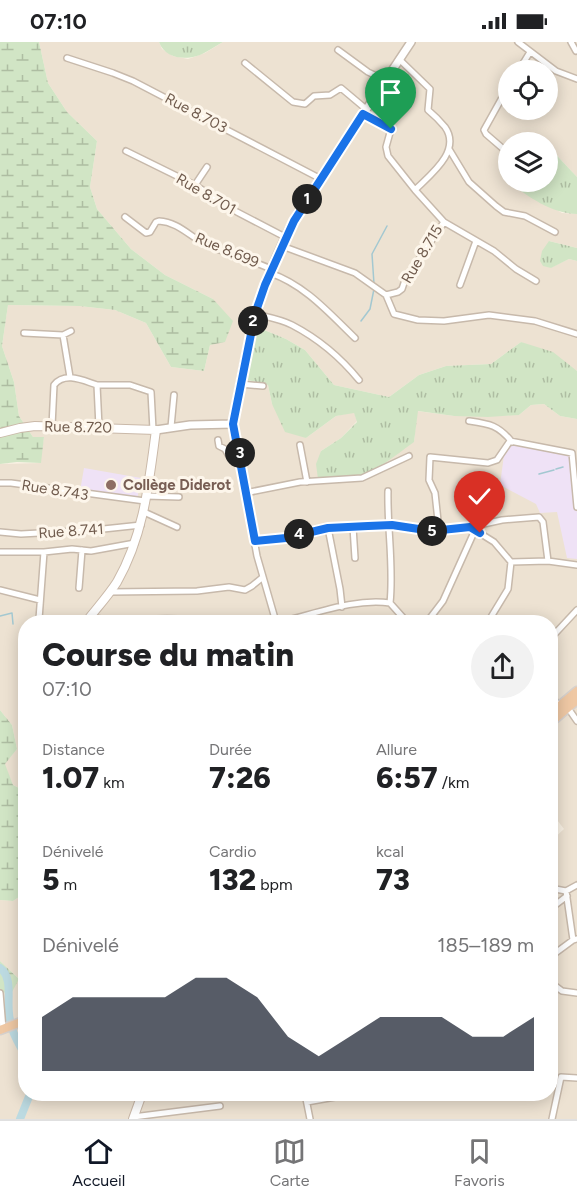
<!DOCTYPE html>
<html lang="fr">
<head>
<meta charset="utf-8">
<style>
  :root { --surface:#fff; --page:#f2f2f2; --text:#202124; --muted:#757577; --line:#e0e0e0; --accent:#111827 }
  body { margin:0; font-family:Figtree,sans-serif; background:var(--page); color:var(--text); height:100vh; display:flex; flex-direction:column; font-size:22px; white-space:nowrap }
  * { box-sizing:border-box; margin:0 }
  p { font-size:20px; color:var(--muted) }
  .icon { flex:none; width:33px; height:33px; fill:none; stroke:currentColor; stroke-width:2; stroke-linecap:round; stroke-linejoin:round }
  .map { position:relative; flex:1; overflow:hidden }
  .panel { position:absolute; left:18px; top:573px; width:540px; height:486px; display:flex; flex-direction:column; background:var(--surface); border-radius:24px; box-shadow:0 3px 15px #0003 }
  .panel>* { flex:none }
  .controls { position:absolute; left:498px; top:18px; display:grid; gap:12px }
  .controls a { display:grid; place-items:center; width:60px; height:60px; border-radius:50%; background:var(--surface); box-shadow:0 3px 15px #0003; font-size:30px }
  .pin { position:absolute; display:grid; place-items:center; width:51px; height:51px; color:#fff; margin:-62px -26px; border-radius:50% 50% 50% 0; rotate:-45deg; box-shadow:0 0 6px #0007 }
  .pin .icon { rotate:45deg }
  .km { position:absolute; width:30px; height:30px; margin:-15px; border-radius:50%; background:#222; color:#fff; font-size:16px; line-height:30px; text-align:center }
  .round { display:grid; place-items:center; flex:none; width:63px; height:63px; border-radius:32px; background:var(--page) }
  .summary { display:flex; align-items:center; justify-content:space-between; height:102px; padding:0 24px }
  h1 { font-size:33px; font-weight:800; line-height:45px }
  .metrics { display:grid; grid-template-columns:repeat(3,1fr); gap:9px; height:102px; padding:6px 24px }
  .metrics div { display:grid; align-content:center }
  .metrics b { font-size:30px; font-weight:800 }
  .metrics small { font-size:16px; font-weight:400 }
  .metrics p { font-size:16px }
  .chart { height:168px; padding:12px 24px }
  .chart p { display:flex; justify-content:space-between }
  .chart svg { width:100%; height:108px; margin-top:6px; fill:var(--accent); opacity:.7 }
  .status { display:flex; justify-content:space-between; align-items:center; height:42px; padding:0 30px; background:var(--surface); direction:ltr }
  .status svg { height:16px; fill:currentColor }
  .tab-bar { display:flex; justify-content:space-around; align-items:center; height:84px; border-top:2px solid var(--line); background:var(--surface); font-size:16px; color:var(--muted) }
  .tab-bar a { display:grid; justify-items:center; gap:3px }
  .tab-bar .on { color:var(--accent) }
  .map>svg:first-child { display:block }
</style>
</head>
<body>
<div class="status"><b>07:10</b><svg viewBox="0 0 49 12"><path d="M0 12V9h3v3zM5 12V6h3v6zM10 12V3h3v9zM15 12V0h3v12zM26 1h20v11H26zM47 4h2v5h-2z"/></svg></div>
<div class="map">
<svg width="577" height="1077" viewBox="0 0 577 1077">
  <defs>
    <pattern id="grass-tufts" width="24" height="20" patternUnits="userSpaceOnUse" patternTransform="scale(1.5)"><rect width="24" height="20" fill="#d1e5c5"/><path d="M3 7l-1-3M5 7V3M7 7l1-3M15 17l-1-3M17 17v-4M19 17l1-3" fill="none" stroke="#aebda2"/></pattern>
    <pattern id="wetland-marsh" width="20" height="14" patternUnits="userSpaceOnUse" patternTransform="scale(1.5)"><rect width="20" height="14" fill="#d1e5c5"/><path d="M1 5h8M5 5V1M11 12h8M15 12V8" fill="none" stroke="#aebda2"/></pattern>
  </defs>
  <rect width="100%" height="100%" fill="#faf2e5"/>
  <path fill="#ede2d2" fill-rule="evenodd" d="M39,0H159L162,7L173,14L188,17L205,11L223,0H577V135L548,104V100H544L535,91L516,100H508L507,125L509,141L562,171L577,172V206L549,199L550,226L569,217L577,219V329L521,300L491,322L446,324L419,333L389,355L334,343L305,308L286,297L253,283L244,337L268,343L272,362L306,396L336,374L354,370L357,379L341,396L321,409L414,400L417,369L454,374L519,373L531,363L544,362L560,374L577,377V1077H0V951L19,937L0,919V858L13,859L25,851L26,1052H550L551,799L564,787L551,770L550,580H26L25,749L13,743L4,722L17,707L12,683L0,668V422L40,421L44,395H33L19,374L14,340L2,304L8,263L79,264L115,268L146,281L171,325L204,329L210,303L213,257L165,233L131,207L97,167L90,145L97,99L67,70L48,41ZM508,28H548V68H508Z"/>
  <path fill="#efe2f6" d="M509,403L566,410L571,414L574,461L577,470V517L567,516L557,470L540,471L536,462L500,443L505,405Z
    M84,426L141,436L137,458L80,449Z"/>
  <path fill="url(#grass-tufts)" d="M159,0H223C217,3 212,7 206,10C191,19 166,19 159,0Z
    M548,104L577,135V172C550,171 530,155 509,141L508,120V140H548Z
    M549,199L577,206V219L569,217L551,226L543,224L540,219L542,209Z
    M252,283L286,297L305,308L334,343L389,355L419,333L446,324L491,322L521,300L553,310L577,329V377L560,374L544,362L531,363L519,373L488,375L454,374L418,369L414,400C392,416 370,435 342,438C334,438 326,437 318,437L316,422L321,409L341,396L357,380L354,371L336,374L306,396L285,390L272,362L268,343L244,337Z"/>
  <path fill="url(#wetland-marsh)" d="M0,0H39L48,41L67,70L97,99L90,145L97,167L131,207L165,233L213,257L233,279L225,300L210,303L204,329L171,325L146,281L115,268L79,264L8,263L2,304L14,340L19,374L33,395H44L41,421L17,420L0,422Z
    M0,668L12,683L17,707L5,722L13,743L25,749V851L13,859L0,858Z
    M0,919L19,937L12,950L0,951Z"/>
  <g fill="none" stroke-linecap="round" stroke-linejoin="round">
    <path stroke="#a3c8d1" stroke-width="1.5" d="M374,242L372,212L387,184
      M361,279L370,267L374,247
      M556,427L563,425
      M539,432L554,428
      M0,574L12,571L13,582"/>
    <path stroke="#bcdae1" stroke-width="8" d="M0,926C13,935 7,957 9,971C10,988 18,1000 26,1015
      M20,1077L30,1052"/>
    <g stroke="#c7b9ab" stroke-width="8">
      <path id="minor" d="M518,0L556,29L577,37
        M571,0L576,9
        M338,8L368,30L385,38
        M67,16L113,31L133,39L321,137
        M245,21L293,60L305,62L314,54L330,53L341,46L366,67
        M519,28L530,10
        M508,45L484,88L486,92L508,111
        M363,72L391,87L386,105L388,114L415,148
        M449,107L469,140L496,164L504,170L525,174L555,190
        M126,109L195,143L237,170L285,195
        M195,143L207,125
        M125,175L146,191L150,190L156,180L159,179C179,180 191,196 209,204C230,212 251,218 271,227
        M444,180L494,209L516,227L536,239
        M282,204L355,231L386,253L398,250L402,247L405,238L444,180L415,148C430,133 462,109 445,85C440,79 434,73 428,68L430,47L399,17
        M270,231C305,243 329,271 355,296
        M460,243L476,199
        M386,253L394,272L418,278L444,279L489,273L535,279L577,292
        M255,272C267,275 280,277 292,283C317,296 341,316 359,338
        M24,291L63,293L70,335
        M63,293L71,289
        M240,342L263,344
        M97,343H130L151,350L153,388
        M469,379C490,382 498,383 512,400
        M233,382L257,514L276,580
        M52,384L54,343C65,329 84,339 97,343L99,385
        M171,385L174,353
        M218,398L219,404L225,407L229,414L240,412
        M300,403L307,440
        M0,441H11L145,459
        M388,449C387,485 394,525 390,561
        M245,451L300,440L362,436L409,414
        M146,454L179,455
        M144,470L177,485
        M353,485L355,516
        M470,485L502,478L539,475L543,480L548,519
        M328,486L340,547L342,565
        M439,488L435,451L429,438L430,415L488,421L497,418L510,399L572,411L577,465
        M0,490L21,492L94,488L141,483
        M255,499L281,496L309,489L342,485L392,483L432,489L470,485L494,500L511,520L548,519L577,523
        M0,510H44L72,507L91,509L135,501
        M44,510L39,577L45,580
        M79,546L82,508
        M0,548L40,558
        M110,550L197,549L229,545L245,548L252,544L263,535
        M90,575C119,582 148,575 178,577
        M280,580C315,572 354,556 390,561L407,580
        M427,580L443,559L475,488
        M488,580L508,547L511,520
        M550,597L577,568
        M550,654L560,664
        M568,666L577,679
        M550,846L566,849L577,843
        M566,849L573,898
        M550,867L567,854
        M550,915L573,898L577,897
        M550,940L562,949L577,951
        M0,951L3,987
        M262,1052H272
        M305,1052L310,1077
        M307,1060L352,1052
        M133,1075L220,1064
        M552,1077L561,1035L577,1036"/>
    </g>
    <g stroke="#c7b9ab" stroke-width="10">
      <path id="tertiary" d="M156,388L190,383L233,382C246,305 260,237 299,169L411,0"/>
    </g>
    <g stroke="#cab9a9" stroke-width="10">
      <path id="secondary" d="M0,391L20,386L35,384L156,388C149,440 144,493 117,540C108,554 96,567 86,580
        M133,1077L142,1052"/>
    </g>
    <g stroke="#d7d1cd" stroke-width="11">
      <path id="trunk" d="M550,672L577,649
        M550,681L577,658
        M0,988L26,978"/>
    </g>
    <use href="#minor" stroke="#fff" stroke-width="5"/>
    <use href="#tertiary" stroke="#fff" stroke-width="7"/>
    <use href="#secondary" stroke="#fff" stroke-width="8"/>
    <use href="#trunk" stroke="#efc8a4" stroke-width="8"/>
  </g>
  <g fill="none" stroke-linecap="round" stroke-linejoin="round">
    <g stroke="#fff" stroke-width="12">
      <path id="route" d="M391,87L363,72L294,179L265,243L255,272L233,382L255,499L286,496L328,486L368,484L392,483L432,489L470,485L480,491"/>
    </g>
    <use href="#route" stroke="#1a73e8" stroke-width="8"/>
  </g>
  <circle fill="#8d6e63" stroke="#fdf6eb" stroke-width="2" cx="111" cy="443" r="6"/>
  <g text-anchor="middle" stroke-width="6" stroke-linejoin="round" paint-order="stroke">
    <g font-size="15" fill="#705b4d" stroke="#fdf6eb">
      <text transform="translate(196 71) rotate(28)" y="5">Rue 8.703</text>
      <text transform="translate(206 152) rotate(30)" y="5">Rue 8.701</text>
      <text transform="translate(227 208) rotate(23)" y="5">Rue 8.699</text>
      <text transform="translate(422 212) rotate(-59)" y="5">Rue 8.715</text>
      <text transform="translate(78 385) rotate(1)" y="5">Rue 8.720</text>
      <text transform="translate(55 448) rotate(9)" y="5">Rue 8.743</text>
      <text transform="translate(71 489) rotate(-4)" y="5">Rue 8.741</text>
    </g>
    <g font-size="15" font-weight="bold" fill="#785e54" stroke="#fdf6eb" text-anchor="start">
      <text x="123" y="448">Collège Diderot</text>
    </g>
  </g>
</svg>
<div class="controls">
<a><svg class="icon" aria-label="locate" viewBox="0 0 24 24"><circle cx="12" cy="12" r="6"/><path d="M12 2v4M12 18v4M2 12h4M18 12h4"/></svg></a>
<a><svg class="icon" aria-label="layers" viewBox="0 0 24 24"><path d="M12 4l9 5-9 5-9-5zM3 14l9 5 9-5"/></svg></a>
</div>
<div class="pin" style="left:391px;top:87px;background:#1e9e55"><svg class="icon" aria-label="arrive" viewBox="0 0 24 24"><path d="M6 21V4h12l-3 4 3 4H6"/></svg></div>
<div class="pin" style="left:480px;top:491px;background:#d93025"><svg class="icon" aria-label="check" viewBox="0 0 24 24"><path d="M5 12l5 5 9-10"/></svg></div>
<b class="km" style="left:307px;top:157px">1</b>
<b class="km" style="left:253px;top:279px">2</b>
<b class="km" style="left:240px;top:411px">3</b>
<b class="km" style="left:299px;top:492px">4</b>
<b class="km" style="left:432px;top:489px">5</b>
<section class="panel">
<div class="summary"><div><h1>Course du matin</h1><p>07:10</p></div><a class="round"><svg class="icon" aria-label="share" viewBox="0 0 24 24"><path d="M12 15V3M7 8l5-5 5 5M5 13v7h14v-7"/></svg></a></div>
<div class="metrics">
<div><p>Distance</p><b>1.07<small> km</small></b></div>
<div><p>Durée</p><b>7:26</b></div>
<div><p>Allure</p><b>6:57<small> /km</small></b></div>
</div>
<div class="metrics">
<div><p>Dénivelé</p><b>5<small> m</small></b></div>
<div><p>Cardio</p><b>132<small> bpm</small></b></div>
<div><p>kcal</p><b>73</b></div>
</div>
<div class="chart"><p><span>Dénivelé</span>185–189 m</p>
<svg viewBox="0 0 160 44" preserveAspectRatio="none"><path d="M0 44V22L10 14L20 14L30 14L40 14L50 6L60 6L70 14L80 30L90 38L100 30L110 22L120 22L130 22L140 30L150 30L160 22V44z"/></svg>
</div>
</section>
</div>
<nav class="tab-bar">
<a class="on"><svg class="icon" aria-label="home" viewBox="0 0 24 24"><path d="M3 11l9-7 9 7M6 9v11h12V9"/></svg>Accueil</a>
<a><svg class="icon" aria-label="map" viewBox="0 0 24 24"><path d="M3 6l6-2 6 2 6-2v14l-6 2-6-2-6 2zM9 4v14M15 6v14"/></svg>Carte</a>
<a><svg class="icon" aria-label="saved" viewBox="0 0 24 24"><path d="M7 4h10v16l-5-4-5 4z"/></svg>Favoris</a>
</nav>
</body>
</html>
